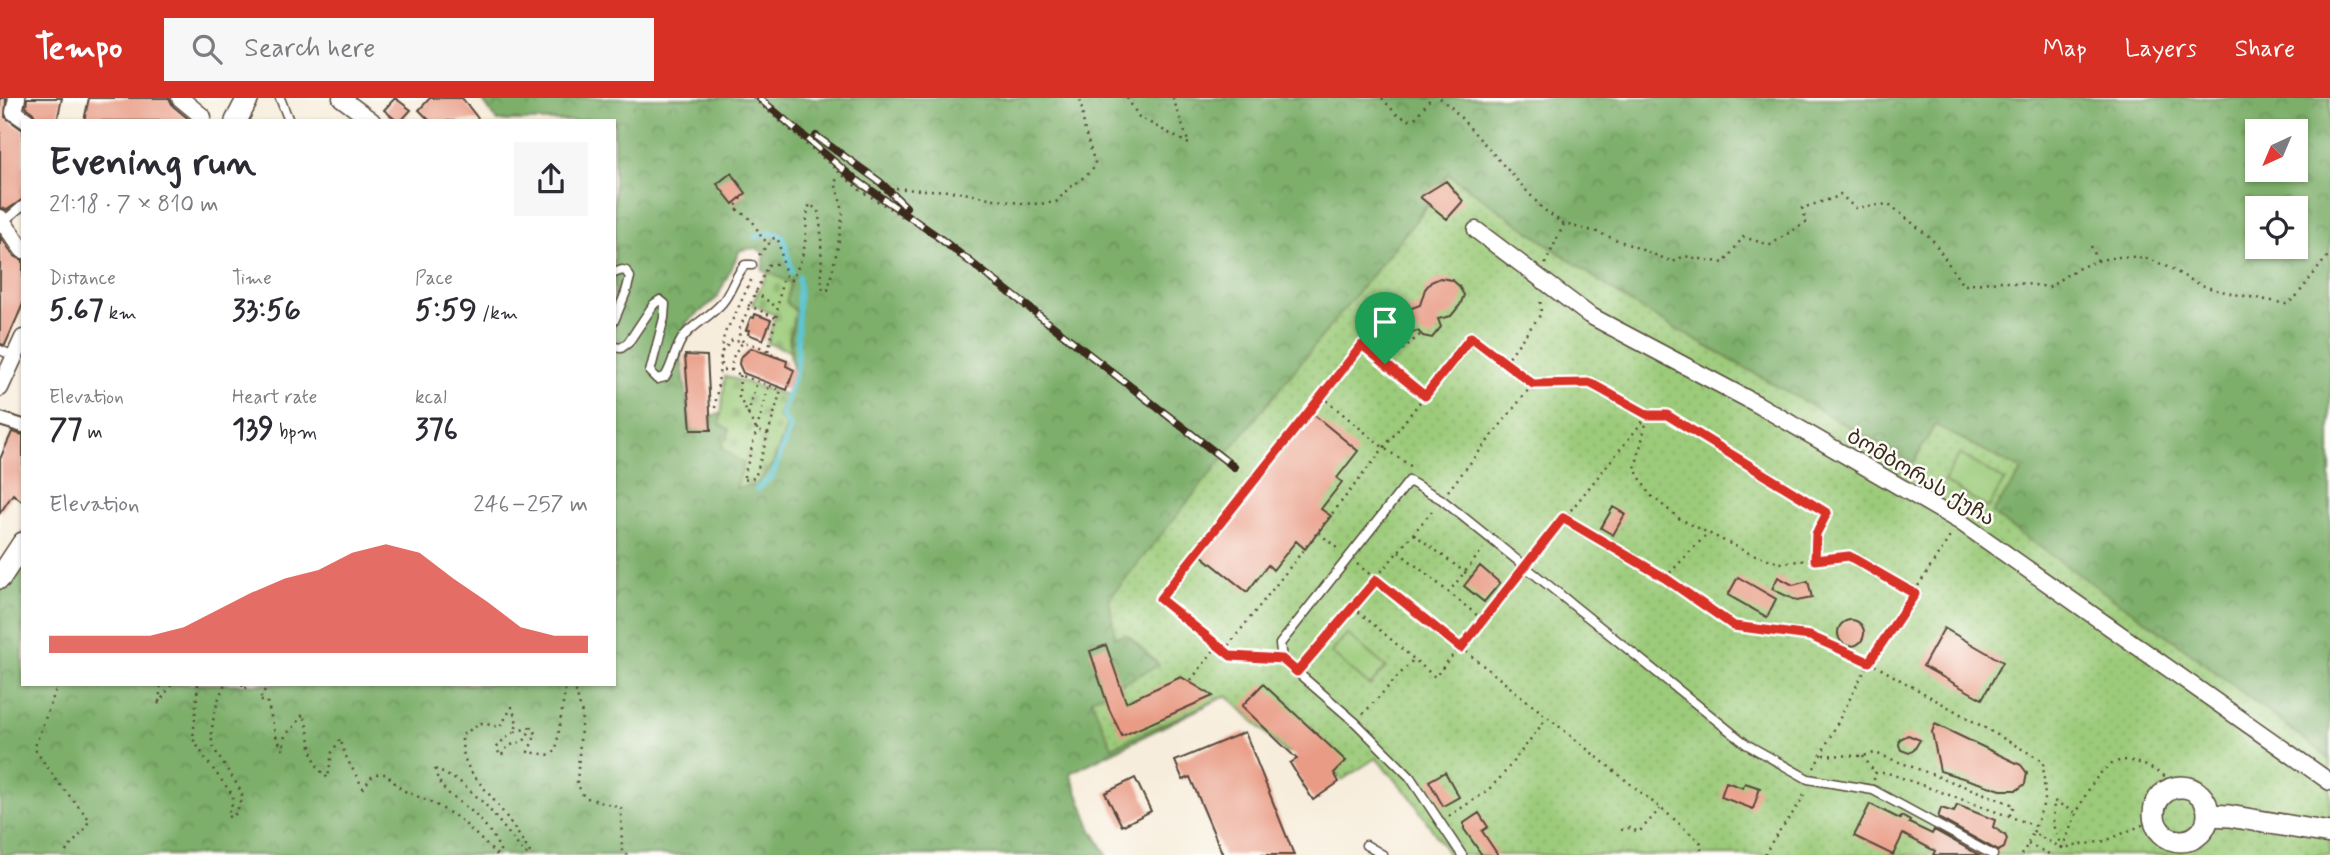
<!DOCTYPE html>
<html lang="en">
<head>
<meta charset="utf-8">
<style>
  :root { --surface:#fff; --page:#f7f7f7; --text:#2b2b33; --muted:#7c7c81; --accent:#d93025 }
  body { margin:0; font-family:Mynerve,"Noto Sans Georgian",sans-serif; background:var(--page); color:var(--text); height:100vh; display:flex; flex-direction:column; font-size:26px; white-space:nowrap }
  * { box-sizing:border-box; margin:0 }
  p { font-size:23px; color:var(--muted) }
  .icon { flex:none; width:38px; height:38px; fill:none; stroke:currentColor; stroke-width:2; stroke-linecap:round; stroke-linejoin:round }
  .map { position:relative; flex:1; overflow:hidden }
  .sheet { position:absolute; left:21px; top:21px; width:595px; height:567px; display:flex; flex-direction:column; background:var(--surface); border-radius:0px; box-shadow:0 2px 5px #0004 }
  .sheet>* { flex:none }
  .needle { width:46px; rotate:224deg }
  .fabs { position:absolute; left:2245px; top:21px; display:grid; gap:14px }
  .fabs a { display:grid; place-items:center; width:63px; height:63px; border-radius:0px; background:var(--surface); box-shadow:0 2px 5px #0004; font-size:35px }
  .pin { position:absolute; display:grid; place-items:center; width:60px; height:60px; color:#fff; margin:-72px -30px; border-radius:50% 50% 50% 0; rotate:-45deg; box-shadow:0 0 7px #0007 }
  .pin .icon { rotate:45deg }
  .round { display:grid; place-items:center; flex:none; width:74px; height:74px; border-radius:0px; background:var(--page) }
  .headline { display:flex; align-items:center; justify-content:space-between; height:119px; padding:0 28px }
  h1 { font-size:38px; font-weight:700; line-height:52px }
  .figures { display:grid; grid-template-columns:repeat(3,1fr); gap:10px; height:119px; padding:7px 28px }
  .figures div { display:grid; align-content:center }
  .figures b { font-size:30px; font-weight:700 }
  .figures small { font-size:19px; font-weight:400 }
  .figures p { font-size:19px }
  .chart { height:196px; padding:14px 28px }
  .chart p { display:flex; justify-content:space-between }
  .chart svg { width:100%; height:126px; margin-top:7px; fill:var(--accent); opacity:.7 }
  header { display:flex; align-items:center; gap:42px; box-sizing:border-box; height:98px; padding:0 35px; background:var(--accent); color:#fff }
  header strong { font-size:33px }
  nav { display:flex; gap:38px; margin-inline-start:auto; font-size:24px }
  .search { width:490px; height:63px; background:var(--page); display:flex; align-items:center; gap:18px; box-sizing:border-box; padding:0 24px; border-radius:0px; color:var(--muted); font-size:26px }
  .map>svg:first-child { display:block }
</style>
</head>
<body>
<header>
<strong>Tempo</strong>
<div class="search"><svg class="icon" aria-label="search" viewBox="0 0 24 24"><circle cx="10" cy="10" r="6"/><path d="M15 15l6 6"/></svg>Search here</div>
<nav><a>Map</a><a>Layers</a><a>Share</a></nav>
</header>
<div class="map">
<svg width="2330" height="757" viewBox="0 0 2330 757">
  <defs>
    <pattern id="forest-crowns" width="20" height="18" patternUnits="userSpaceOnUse" patternTransform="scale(1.75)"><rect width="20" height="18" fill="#7daf6a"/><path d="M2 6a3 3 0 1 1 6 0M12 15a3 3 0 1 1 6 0" fill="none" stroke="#688f57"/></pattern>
    <pattern id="cemetery-stones" width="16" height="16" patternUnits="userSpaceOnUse" patternTransform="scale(1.75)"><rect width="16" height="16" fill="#9ccb7a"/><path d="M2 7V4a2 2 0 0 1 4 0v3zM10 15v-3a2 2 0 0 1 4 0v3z" fill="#87ae69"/></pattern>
    <pattern id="park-dots" width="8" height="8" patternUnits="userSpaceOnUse" patternTransform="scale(1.75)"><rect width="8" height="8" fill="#9ccb7a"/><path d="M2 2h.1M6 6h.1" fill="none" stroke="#87ae69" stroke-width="1.8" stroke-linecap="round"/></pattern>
  </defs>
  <rect width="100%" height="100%" fill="#fdfcf7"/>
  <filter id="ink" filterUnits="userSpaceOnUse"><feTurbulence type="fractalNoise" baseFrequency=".0143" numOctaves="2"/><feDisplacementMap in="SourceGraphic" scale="14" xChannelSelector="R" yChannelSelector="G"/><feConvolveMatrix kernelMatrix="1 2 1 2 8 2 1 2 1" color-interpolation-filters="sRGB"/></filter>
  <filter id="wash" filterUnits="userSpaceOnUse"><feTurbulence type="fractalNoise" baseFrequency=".00686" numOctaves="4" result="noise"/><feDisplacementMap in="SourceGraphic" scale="28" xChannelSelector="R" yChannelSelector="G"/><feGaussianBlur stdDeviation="1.57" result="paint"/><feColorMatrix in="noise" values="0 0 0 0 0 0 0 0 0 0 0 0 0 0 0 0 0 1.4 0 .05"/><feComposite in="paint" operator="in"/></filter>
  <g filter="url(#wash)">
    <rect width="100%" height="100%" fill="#f7eddc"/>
    <path fill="url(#forest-crowns)" stroke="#5c6c44" stroke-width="2" fill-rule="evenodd" d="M481,0H2330V661L2176,544L1991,416L2022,373L1935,327L1913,365L1632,206L1448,76L1128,537L1160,568L1218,599L1227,597L1070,675L1092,732L1107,757H0V474L23,435V586H614V23H497ZM2258,33H2296V72H2258ZM2258,110H2296V149H2258ZM756,150L765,156L762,172L790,185L786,204L796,214C791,234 786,253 794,272L778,319L776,358L755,388L737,389L744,365L728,341L730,330L721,327L723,314L710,319V332H691L681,258L685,244L692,235L685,226L717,200L740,152Z"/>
    <path fill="url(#cemetery-stones)" stroke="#6c7a4c" stroke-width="2" d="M768,174L791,185L786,204L796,214L789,240L791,253L767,245L775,217L752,206Z
      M725,278L786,297L778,319L787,328L773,365L755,388L736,390L744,365L737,362L722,349L724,341H728L729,331L720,327Z"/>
    <path fill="url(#park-dots)" stroke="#6c7a4c" stroke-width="2" d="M1448,76L1632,206L1913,365L1935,327L2022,372L1992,416L2176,544L2330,661V757H1449L1410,698L1376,660L1342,682L1319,655L1285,654L1227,597L1112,649L1091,601L1159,567L1128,537L1115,539L1109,501L1430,105Z"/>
    <path fill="#9ccb7a" stroke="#6c7a4c" stroke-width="2" d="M1960,356L2004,383L1988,410L1944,383Z
      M1347,536L1386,569L1370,588L1331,555Z"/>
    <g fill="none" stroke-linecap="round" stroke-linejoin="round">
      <path stroke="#5bc6d4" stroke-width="5" d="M755,139L772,135L783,138L792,174
        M757,391L773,377L790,329L781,318L797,269L799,179"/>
    </g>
    <g id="blocks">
      <path fill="#e99b85" d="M0,0H6L5,19L23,32V101L7,112L0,110Z
        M27,0H62L57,23H37L33,15L26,9Z
        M89,0H169L173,8L191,23H84Z
        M395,0L411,12L401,23H397L384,12Z
        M430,0H462L480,23H430L419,12Z
        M731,75L746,95L733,106L717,86Z
        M1446,83L1463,103L1447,121L1420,99Z
        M0,138L14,158L23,162V206L5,247L0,246Z
        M1440,180L1452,182L1458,187L1464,197L1460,207L1451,218L1438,221L1441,229L1432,240L1423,238L1418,233L1407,235L1400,227L1402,216L1406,212L1420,207L1425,191L1431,184Z
        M755,216L771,222L763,242L748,236L749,232H746L751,219L754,220Z
        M751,250L787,263L786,268L794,272L787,292L743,275L739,266L740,260Z
        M685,257L707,258L711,332H691Z
        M1313,316L1358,353L1337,380L1342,384L1321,411L1331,418L1305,451L1296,443L1273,472L1268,467L1247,494L1201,457Z
        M12,334L23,337V404L13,396L0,415V361Z
        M1613,409L1625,416L1613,437L1601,430Z
        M1480,468L1500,485L1484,504L1464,488Z
        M1738,479L1776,501L1767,519L1728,497Z
        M1778,479L1793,487L1808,483L1812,500L1797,503L1772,491Z
        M1838 535a13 13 0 1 1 26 0a13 13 0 1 1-26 0Z
        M1944,530L2003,564L1982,601L1923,568Z
        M1106,547L1126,604L1181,579L1213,598L1122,638L1109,611L1090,553Z
        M1263,586L1346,663L1334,675L1339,684L1313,702L1290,665L1297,661L1242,608Z
        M1935,626L2021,667L2027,675L2025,686L2017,692H2001L1940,673L1932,634Z
        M1245,634L1294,757H1223L1190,679L1183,682L1175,663Z
        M1908,637L1920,642L1914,652L1909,655L1901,652L1899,647L1900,641Z
        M1445,674L1459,699L1443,708L1429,683Z
        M1135,680L1151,713L1122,728L1105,695Z
        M1726,684L1743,690L1745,685L1760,690L1753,711L1721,699Z
        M1870,706L1900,721L1901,718L1910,723L1909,725L1932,736L1934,732L1979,757H1933L1935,753L1903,736L1893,757L1854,738Z
        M1957,707L1995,722L1993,729L2005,737L2007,741L2004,750L1998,753L1938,720L1941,710L1954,714Z
        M1479,715L1488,729L1482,733L1498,757H1482L1464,731V725Z"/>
    </g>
  </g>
  <g filter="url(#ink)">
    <use href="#blocks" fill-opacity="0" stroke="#57473a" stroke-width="2"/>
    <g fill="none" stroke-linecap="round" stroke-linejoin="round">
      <g stroke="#57473a" stroke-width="11">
        <path id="service" d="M280,0L289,23
          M4,123L23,107
          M614,175L622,172L626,173L630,179L626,194L614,223
          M614,249L621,250L628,245L654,206L660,202L665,206L664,220L650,274L657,281L665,279C673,267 675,249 684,238C695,225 711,218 722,205C732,193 735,177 745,167H752
          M0,252L14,258
          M1245,559L1282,561
          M1366,747L1383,757
          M1462,757L1410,679L1356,625L1282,561L1280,546L1409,383L1441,401L1746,646L1808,681L1873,692L1993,757"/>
      </g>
      <g stroke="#57473a" stroke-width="16">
        <path id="pedestrian" d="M0,321L23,328"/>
      </g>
      <g stroke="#57473a" stroke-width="19">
        <path id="minor" d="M17,0L14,14L27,23
          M180,0L203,19
          M341,0L372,23
          M0,120L23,152
          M1476,132L1589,217L1757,306L1959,423L2330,684
          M0,290L23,240"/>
      </g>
      <g stroke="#57473a" stroke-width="24">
        <path id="tertiary" d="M236,23L248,0
          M0,480L23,445
          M2154 716a27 27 0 1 1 54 0a27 27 0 1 1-54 0Z
          M2208,717L2229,718L2330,735"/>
      </g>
      <path stroke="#57473a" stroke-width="2.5" stroke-dasharray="2 5" stroke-linecap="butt" d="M753,0L860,92L924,132L1232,371
        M1127,0L1139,19L1189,46L1173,0
        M1382,0L1396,16L1409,22L1415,20L1431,0
        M1440,0L1452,10L1543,111L1564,126L1597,134L1673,164L1684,158L1724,165L1743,139L1770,147L1806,124L1802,110L1834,100L1840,96L1855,110L1889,106L1932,141L1962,186L1966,187L1999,183L2051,189C2077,165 2120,151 2154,163C2173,170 2189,183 2207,189C2232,197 2260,200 2286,206L2295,200L2330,155
        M854,76L881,98L884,94
        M896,90C916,93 937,91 957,94C990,99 1023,110 1056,104L1067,92L1092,73L1095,65L1085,34L1080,0
        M741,100L735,110L752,122L763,142L771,143
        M2091,148L2098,163
        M759,157L774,140L778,141L786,178L791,182C801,166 805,152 806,134C807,123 806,116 810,106L818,113L821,132L822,188L823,192H828L838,148L843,113L835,84L839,78
        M1545,166L1564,126
        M755,194L778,210
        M748,207L776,220
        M768,253L776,220L782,183
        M1505,264L1541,216L1540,199
        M1386,265L1421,236
        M732,272H723L720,256L733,241L743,244L738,234L768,167L781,165
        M740,277L739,299L757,333L768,336L755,380L743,382L769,287
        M1321,298L1384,350L1415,371
        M715,310L724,236L734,219L753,178
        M748,316L757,283
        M768,336L781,292L740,277L732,272C731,259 735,254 743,244L758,248L784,262
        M1448,393L1533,286
        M1563,420L1665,480L1734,528L1810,538L1869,564L2043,663L2045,701L2036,728
        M1319,435L1338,451
        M1414,436L1471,479
        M1399,454L1483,522
        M1814,462L1816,436L1827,415L1667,318L1648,317L1635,371L1649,396L1680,421L1749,455L1780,465L1849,458L1915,496
        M1357,466L1674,721L1701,745V757
        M1665,480L1706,437
        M1448,495L1483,451
        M1353,509L1435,579L1517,479
        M1224,553L1471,239L1533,286L1590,285L1648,317L1532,460
        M1235,559L1224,553L1160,501L1362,247L1425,297
        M1305,565L1433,412
        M1191,582L1218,547
        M58,586L35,648L36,653L57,683L89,721C86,735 71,744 64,757
        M198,586L193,641L207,663L232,696L233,704L227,718L230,719L237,715L242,696C236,682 216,658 213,647C208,633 218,598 225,586
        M242,586L244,591L252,586
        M268,586L259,603H267L276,638L283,652L285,637L295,628L303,616C312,637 308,665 328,680L332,654L340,641L347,661L363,690L374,676H386L402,692L431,704L460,721L497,757
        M574,586L582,616L577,685L584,699L621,710L622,753L627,757
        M159,604L161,586
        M158,606L172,586
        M1363,616L1413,562
        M515,634L531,629
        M1823,657L1863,658L1875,655L2014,707L2009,719
        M1863,658L1875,675
        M1814,670L1869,564L1951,437
        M435,671L460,684L485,706L525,756H531C519,737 507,718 492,700C475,678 461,669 462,637L481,625L500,629L512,609L517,625L515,634L504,641L496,650L501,658L508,648L524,643L532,629L536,636L528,654L551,657L556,652L566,586
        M435,671C439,693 455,700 470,712C484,724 496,740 502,757
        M1874,682L1875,675H1888L2036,728L2033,735
        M1449,718L1486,694L1501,679L1547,620
        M1621,732L1629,730L1639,734L1660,711
        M2028,746L2051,757
        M2062,750C2074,724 2095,654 2132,663C2150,667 2166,680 2181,688
        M2062,750L2053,727L2054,703L2078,716
        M1765,757C1775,733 1796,717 1806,692
        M2022,757L2033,735L2062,750L2105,743L2154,722"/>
      <use href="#service" stroke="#fff" stroke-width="8"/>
      <use href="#pedestrian" stroke="#fff" stroke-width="12"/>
      <use href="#minor" stroke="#fff" stroke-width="16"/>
      <use href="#tertiary" stroke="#fff" stroke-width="21"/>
      <g stroke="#3b2a1e" stroke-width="8">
        <path id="rail" d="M759,0L852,79L937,138L1234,369
          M816,38L880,84L906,109"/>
      </g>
      <use href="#rail" stroke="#fdfcf7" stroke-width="5" stroke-dasharray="16" stroke-linecap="butt"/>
    </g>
  </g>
  <g fill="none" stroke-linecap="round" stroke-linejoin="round" filter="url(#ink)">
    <g stroke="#fff" stroke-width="14">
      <path id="route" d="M1471,239L1533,286L1590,285L1648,317H1667L1827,415L1816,436L1815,462L1849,458L1915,496L1869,564L1810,538L1734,528L1665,480L1563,420L1461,550L1376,482L1297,574L1282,561L1231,558L1160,501L1362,247L1425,298Z"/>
    </g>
    <use href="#route" stroke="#d93025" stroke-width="9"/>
  </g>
  <g text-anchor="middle" stroke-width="5" stroke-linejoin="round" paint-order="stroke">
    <g font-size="21" fill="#3b2a1e" stroke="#fdfcf7">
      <text transform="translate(1921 379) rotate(31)" y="7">ბომბორას ქუჩა</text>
    </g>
  </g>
</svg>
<div class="fabs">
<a><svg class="needle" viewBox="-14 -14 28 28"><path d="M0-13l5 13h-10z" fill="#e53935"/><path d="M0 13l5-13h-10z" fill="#7c7c81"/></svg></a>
<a><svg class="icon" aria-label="locate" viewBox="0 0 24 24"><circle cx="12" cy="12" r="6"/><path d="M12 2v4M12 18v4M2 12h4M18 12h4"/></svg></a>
</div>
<div class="pin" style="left:1385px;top:266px;background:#1e9e55"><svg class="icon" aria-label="arrive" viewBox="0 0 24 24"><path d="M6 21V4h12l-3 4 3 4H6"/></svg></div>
<section class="sheet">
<div class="headline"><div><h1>Evening run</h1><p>21:18 · 7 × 810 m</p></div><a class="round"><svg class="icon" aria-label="share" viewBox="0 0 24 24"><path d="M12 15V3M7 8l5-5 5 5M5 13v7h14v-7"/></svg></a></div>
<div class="figures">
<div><p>Distance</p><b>5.67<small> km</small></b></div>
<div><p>Time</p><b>33:56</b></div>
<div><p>Pace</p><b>5:59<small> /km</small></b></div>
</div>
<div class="figures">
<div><p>Elevation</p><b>77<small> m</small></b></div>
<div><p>Heart rate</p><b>139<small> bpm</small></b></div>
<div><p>kcal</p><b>376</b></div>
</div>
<div class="chart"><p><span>Elevation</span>246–257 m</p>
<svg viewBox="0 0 160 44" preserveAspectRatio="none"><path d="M0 44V38L10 38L20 38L30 38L40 35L50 29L60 23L70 18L80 15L90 9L100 6L110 9L120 18L130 26L140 35L150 38L160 38V44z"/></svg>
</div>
</section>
</div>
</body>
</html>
